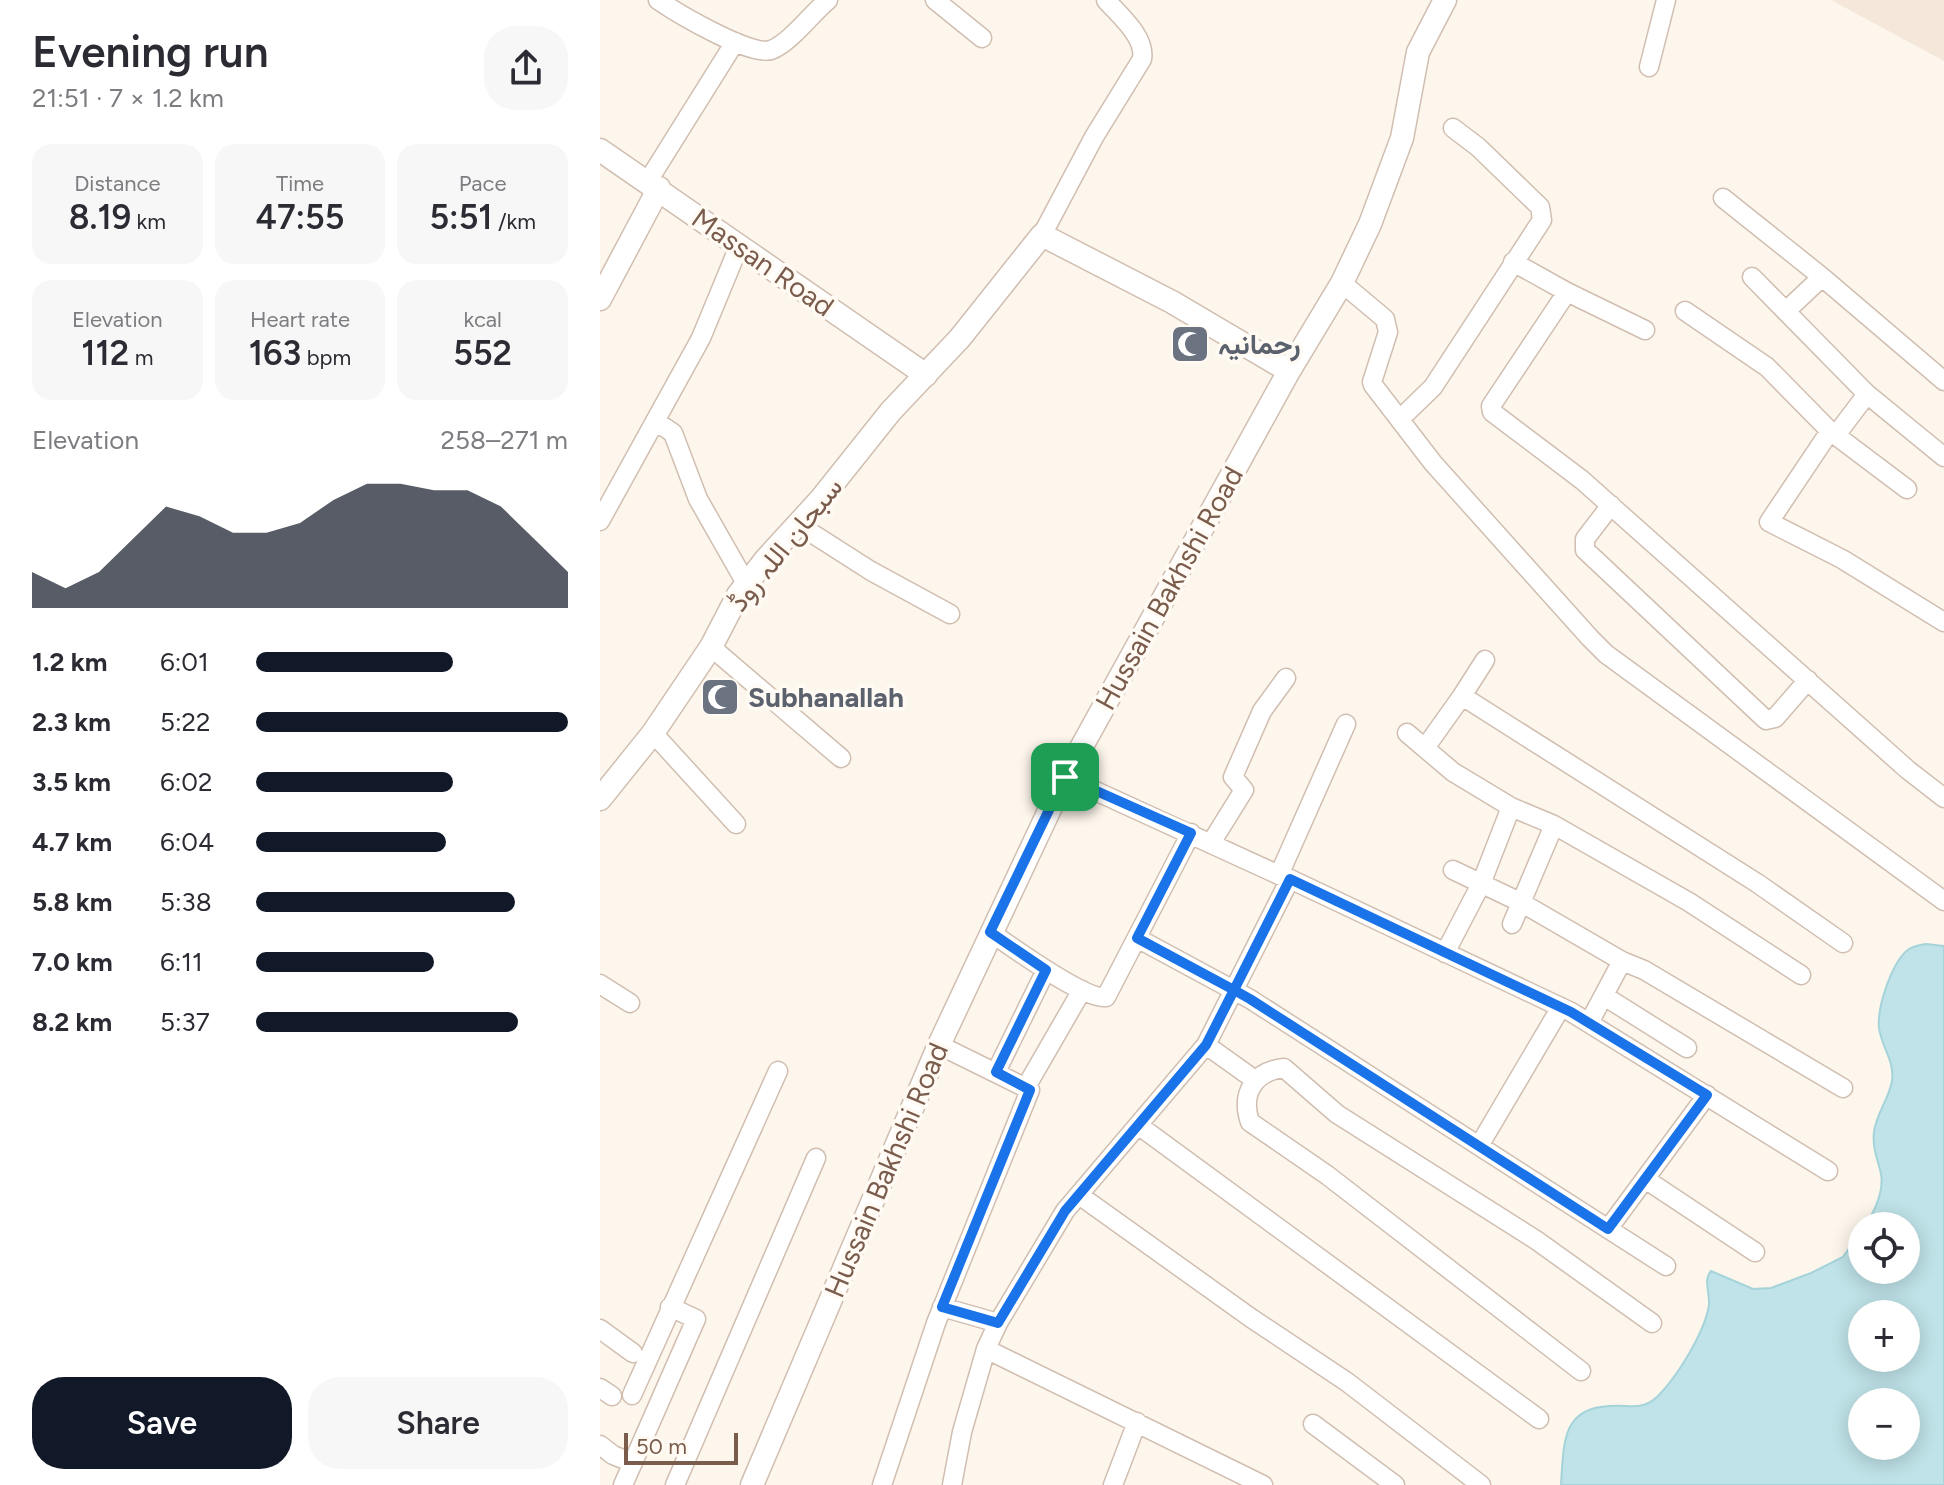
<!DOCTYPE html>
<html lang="en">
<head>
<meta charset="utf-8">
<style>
  :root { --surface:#fff; --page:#f7f7f7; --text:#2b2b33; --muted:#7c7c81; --accent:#111827 }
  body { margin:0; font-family:Figtree,Vazirmatn,sans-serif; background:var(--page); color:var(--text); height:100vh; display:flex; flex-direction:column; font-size:30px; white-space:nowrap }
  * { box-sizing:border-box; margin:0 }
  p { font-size:26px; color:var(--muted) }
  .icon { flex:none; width:44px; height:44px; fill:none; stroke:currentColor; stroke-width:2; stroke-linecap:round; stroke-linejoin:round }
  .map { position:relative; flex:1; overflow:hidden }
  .drawer { display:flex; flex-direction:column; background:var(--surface); width:600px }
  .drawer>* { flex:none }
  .tools { position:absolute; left:1248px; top:1212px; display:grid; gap:16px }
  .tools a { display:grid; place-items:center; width:72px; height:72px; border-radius:50%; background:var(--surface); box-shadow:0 4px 20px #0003; font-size:40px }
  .scale { position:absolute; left:24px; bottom:20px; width:114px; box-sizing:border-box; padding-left:8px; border:4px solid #7a5c4d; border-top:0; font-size:22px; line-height:28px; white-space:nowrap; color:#7a5c4d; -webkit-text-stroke:6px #fffaf3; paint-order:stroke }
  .pin { position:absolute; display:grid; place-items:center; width:68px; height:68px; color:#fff; margin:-34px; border-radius:16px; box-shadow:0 4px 12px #0006 }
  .round { display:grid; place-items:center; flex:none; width:84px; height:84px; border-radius:32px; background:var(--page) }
  .overview { display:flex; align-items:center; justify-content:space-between; height:136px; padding:0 32px }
  h1 { font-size:44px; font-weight:600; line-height:60px }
  .stats { display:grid; grid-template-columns:repeat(3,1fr); gap:12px; height:136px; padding:8px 32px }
  .stats div { display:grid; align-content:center; border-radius:20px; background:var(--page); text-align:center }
  .stats b { font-size:34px; font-weight:600 }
  .stats small { font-size:22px; font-weight:400 }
  .stats p { font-size:22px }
  .chart { height:224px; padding:16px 32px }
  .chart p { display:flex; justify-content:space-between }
  .chart svg { width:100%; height:144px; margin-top:8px; fill:var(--accent); opacity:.7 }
  .button { display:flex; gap:16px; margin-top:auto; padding:16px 32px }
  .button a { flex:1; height:92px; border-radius:32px; background:var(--accent); color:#fff; font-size:32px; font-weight:600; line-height:92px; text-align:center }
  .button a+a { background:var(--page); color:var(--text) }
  ul { padding:0 32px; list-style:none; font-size:26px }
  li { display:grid; grid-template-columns:128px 96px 1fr; align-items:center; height:60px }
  li i { height:20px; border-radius:10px; background:var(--accent) }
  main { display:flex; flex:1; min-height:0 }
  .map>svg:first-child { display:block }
</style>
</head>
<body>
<main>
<section class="drawer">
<div class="overview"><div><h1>Evening run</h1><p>21:51 · 7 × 1.2 km</p></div><a class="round"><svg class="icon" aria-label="share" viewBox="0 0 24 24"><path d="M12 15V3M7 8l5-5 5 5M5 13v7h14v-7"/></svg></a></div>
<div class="stats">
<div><p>Distance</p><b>8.19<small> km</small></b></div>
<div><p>Time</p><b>47:55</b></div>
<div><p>Pace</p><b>5:51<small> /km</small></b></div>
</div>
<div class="stats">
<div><p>Elevation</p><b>112<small> m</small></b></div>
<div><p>Heart rate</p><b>163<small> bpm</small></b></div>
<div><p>kcal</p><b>552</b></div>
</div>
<div class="chart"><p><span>Elevation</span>258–271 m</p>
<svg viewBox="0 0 160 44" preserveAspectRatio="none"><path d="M0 44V33L10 38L20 33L30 23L40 13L50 16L60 21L70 21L80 18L90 11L100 6L110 6L120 8L130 8L140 13L150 23L160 33V44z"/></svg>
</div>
<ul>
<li><b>1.2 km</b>6:01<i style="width:63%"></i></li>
<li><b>2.3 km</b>5:22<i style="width:100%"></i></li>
<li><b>3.5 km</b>6:02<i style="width:63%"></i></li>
<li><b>4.7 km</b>6:04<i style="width:61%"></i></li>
<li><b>5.8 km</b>5:38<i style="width:83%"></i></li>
<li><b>7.0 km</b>6:11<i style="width:57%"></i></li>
<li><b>8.2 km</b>5:37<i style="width:84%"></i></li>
</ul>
<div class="button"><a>Save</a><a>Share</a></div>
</section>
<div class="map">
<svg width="1344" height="1485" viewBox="0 0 1344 1485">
  <rect width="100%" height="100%" fill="#fdf6ec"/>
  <path fill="#f5e8da" d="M1231,0H1344V61Z"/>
  <path fill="#bfe3e8" stroke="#a5d3da" stroke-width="2" fill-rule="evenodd" d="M1326,944L1344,946V1485H961C964,1434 963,1403 1025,1406C1038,1407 1048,1406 1058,1396C1077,1377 1105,1332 1109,1305C1110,1293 1103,1280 1111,1271L1153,1289L1171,1288L1211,1273L1243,1257L1262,1230V1270H1306V1226H1265C1274,1212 1284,1191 1281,1174C1278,1160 1272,1148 1274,1132C1276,1114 1289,1099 1292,1081C1295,1061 1281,1046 1279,1028C1277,1007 1292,961 1309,949C1314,946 1320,945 1326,944ZM1262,1314H1306V1358H1262ZM1262,1402H1306V1446H1262Z"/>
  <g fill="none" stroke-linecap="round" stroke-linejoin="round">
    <g stroke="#d1beb0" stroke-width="21">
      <path id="minor" d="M58,0C77,13 151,57 171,50C190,43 212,13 228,0
        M335,0L382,38
        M1049,67L1066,0
        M48,181L135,42
        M1123,198L1222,277L1344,381
        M442,235L494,137L542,59C546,37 519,15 506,0
        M913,262L967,292L1045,330
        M1152,277L1267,394L1344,457
        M742,283L785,319L788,332L772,382L773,385L833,463L990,638L1006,654L1344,901
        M967,292L891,406L892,412L982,480L1308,770L1344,798
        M1085,311L1167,367L1230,431L1307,489
        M1186,311L1222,277
        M800,419L833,387L942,220L940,207L878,147L853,128
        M55,421L73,433L98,499L147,585
        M1230,431L1169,522L1242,559L1344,622
        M1236,435L1267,394
        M1011,505L985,539V550L1166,720L1175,718L1208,680
        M0,521L101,338L139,246
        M199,525L271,571L350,614
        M111,647L241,758
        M862,696L1157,883L1243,943
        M53,733L136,824
        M807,733L853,772L911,807L954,825L1089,902L1201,975
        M825,748L862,696L885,660
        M465,777L679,875
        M611,843L644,790L633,777L662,711L686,678
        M853,870L922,903L1022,961L1044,970L1243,1088
        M690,879L971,1012L1228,1171
        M912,924L954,825
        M390,932C411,946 484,1000 506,997L591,833
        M537,938L650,999L1066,1266
        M845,953L881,884L911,807
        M0,984L30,1003
        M1004,996L1087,1048
        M989,1023L1022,961
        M606,1045L655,1080
        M396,1072L446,970
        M426,1087L482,990
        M538,1125L939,1419
        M879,1146L961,1007
        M1045,1179L1155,1252
        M479,1195L651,1318L747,1382L881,1485
        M1008,1229L1107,1095
        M342,1307L398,1323
        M0,1329L33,1353
        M386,1349L663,1485
        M981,1371L727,1175L650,1122C640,1093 655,1071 684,1068L737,1114L936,1240L1052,1323
        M0,1388L12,1396
        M32,1395L178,1071
        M713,1424L795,1485
        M0,1445L13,1455L33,1463
        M23,1485L96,1319L70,1307
        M75,1485L216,1158
        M282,1485L336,1323L430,1090L339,1045
        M352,1485L362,1432L386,1349L398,1323L465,1211L606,1045L690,879L679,875L746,724
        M513,1485L537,1422"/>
    </g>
    <g stroke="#d1beb0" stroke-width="25">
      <path id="tertiary" d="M0,150L326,375
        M0,299L59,188
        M0,799L53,733L111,647L138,595L166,559L220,500L291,411L360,338L442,235L572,302L689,371
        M152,1485L339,1045L465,777L689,371L742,283L770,224L802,138L818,52L845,0"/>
    </g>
    <use href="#minor" stroke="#fff" stroke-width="18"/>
    <use href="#tertiary" stroke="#fff" stroke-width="22"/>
  </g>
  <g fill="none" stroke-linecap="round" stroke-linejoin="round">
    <g stroke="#fff" stroke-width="16">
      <path id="route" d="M465,777L390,932L446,970L396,1072L430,1090L342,1307L398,1323L465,1211L606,1045L634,990L690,879L971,1012L1107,1095L1008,1229L650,999L634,990L537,938L591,833L465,777"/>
    </g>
    <use href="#route" stroke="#1a73e8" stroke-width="10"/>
  </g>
  <defs>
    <g id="mosque-square" transform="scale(2)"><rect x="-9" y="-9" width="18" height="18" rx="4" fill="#6b7280" stroke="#fffaf3"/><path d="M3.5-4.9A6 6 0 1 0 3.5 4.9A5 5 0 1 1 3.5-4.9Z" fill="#fff"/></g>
  </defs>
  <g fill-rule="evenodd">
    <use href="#mosque-square" x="590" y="344"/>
    <use href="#mosque-square" x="120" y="697"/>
  </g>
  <g text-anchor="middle" stroke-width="7" stroke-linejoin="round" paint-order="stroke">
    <g font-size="28" fill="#7a5c4d" stroke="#fffaf3">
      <text transform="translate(163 262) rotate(35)" y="10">Massan Road</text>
      <text transform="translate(185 544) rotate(-51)" y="10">سبحان اللہ روڈ</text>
      <text transform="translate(569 588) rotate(-61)" y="10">Hussain Bakhshi Road</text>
      <text transform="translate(286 1170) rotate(-67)" y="10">Hussain Bakhshi Road</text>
    </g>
    <g font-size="28" font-weight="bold" fill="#5b616d" stroke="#fffaf3" text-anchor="start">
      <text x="618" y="354">رحمانیہ</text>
      <text x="148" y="707">Subhanallah</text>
    </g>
  </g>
</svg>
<div class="tools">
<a><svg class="icon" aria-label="locate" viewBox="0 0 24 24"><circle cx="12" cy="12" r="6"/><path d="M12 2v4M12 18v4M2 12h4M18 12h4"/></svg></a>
<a>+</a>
<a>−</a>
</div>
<div class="scale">50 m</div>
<div class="pin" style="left:465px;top:777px;background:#1e9e55"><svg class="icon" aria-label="arrive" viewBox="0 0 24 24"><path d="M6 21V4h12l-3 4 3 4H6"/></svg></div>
</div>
</main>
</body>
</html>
